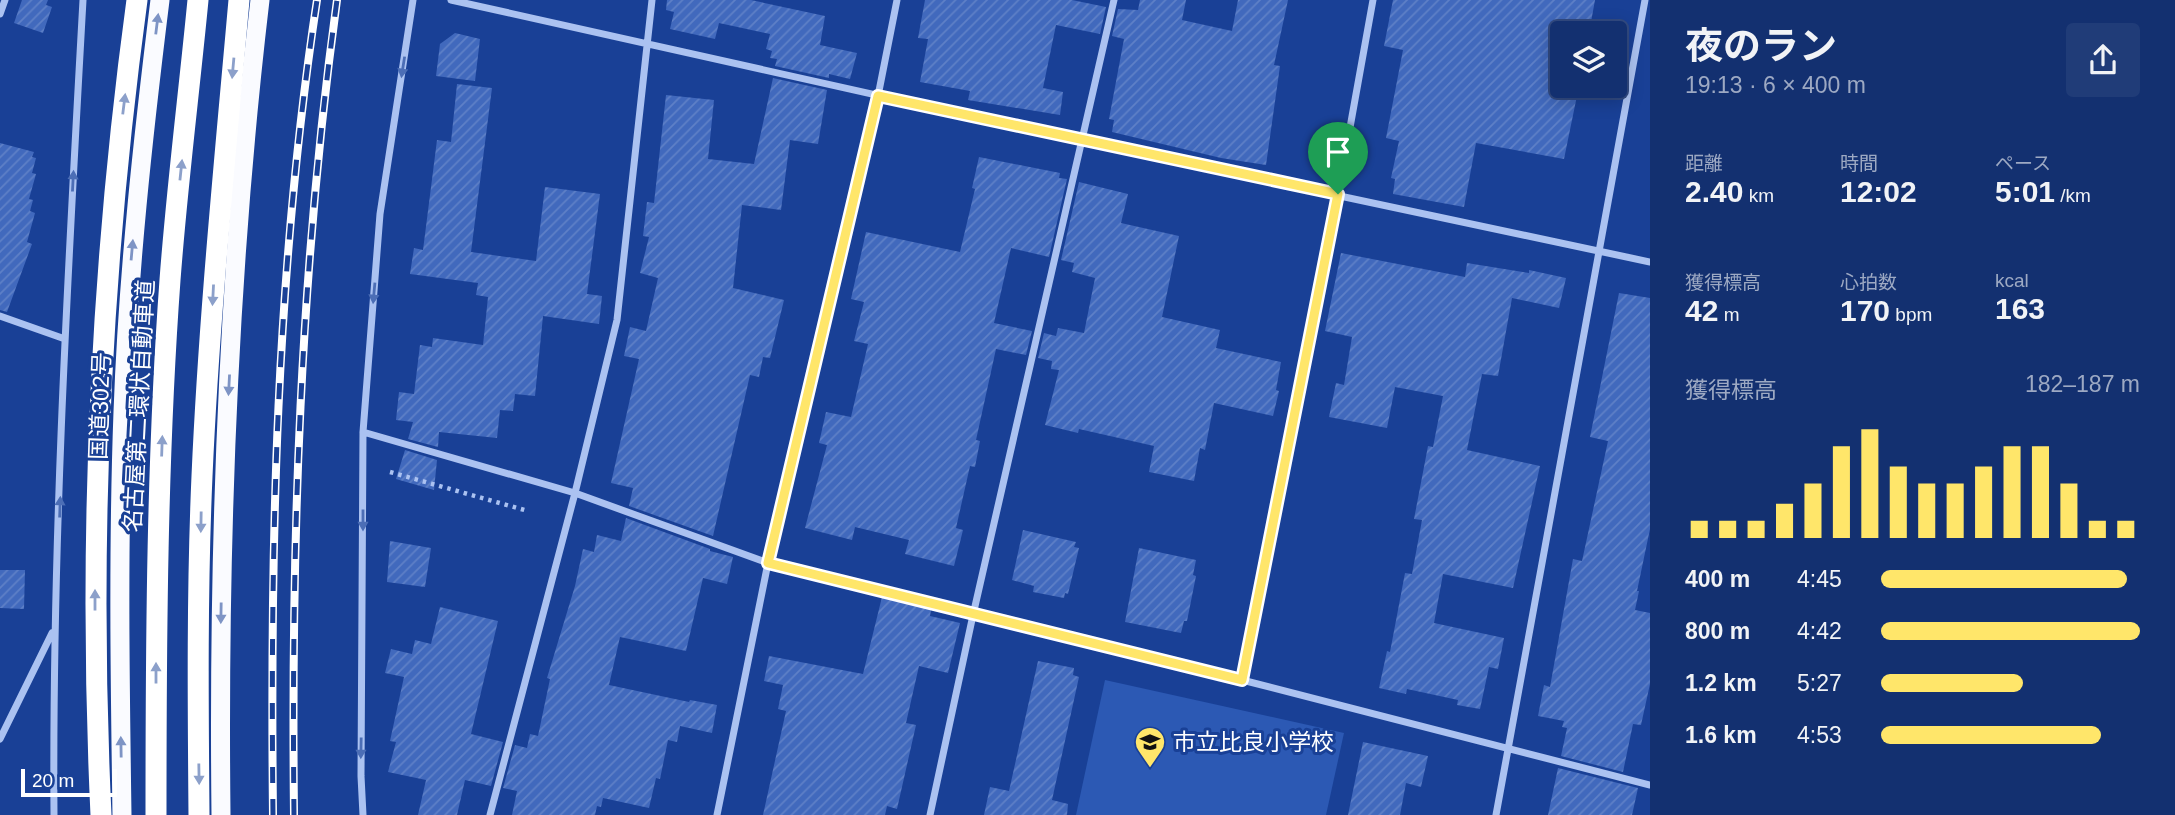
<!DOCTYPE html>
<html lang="ja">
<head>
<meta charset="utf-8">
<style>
  :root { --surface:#133070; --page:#203c78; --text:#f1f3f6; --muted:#9da9c3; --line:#324b83; --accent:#ffe66a }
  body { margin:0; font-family:Helvetica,"Noto Sans JP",sans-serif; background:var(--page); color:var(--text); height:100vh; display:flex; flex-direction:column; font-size:26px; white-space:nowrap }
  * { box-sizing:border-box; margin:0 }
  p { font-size:23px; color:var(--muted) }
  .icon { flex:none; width:38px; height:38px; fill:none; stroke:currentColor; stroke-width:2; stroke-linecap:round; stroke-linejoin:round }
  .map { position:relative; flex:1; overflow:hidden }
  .sheet { display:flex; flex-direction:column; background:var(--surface); width:525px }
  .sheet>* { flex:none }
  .buttons { position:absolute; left:1550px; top:21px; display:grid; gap:14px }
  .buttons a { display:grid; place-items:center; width:77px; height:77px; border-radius:7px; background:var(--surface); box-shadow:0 4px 18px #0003,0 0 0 2px var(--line); font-size:35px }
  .scale { position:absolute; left:21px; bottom:18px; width:96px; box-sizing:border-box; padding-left:7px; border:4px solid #fff; border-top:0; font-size:19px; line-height:24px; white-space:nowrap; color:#fff; -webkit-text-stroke:5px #194096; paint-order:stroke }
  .pin { position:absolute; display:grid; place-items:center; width:60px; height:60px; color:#fff; margin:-72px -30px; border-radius:50% 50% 50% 0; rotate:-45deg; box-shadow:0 0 7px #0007 }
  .pin .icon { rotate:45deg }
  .round { display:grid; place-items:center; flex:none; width:74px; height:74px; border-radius:7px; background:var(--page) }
  .headline { display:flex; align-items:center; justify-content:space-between; height:119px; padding:0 35px }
  h1 { font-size:38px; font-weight:700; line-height:52px }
  .figures { display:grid; grid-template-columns:repeat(3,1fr); gap:10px; height:119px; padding:7px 35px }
  .figures div { display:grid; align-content:center }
  .figures b { font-size:30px; font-weight:700 }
  .figures small { font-size:19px; font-weight:400 }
  .figures p { font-size:19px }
  .chart { height:196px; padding:14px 35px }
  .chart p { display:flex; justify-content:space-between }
  .chart svg { width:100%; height:126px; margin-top:7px; stroke:var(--accent); stroke-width:6 }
  ul { padding:0 35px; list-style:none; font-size:23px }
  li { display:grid; grid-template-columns:112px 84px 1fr; align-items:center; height:52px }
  li i { height:18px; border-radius:9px; background:var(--accent) }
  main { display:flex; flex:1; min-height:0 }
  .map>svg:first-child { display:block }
</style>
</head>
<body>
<main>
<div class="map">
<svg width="1650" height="815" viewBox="0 0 1650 815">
  <defs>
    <pattern id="building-hatch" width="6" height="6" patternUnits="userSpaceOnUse" patternTransform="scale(1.75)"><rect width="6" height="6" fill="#4169bd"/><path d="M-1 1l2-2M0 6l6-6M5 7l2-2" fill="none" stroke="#5e80c7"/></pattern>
  </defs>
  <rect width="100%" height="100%" fill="#194096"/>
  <path fill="#2c59b4" d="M1105,680L1344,733L1326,815H1076Z"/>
  <path fill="url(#building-hatch)" d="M22,0H48L46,5L52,7L43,33L14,23Z
    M667,0H751L825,16L820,45L857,53L850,79L829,74V78L775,66L777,59L770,58L772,51L766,49L770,34L719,23L715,39L670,29L674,12L666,10Z
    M925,0H1072L1106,7L1100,34L1056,25L1043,88L1063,92L1060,115L968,100L970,91L920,82L928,39L918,38Z
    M1140,0H1186L1182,20L1232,31L1238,0H1288L1274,65L1280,66L1266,165L1221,158L1112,132L1114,120L1109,119L1124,39L1112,36L1118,9L1138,10Z
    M1393,0H1595L1589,33H1563V86H1579L1564,159L1476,143L1464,207L1393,194L1395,179L1391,178L1399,141L1386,138L1403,50L1384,46Z
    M455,33L480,39L475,81L436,76L440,44Z
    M773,78L827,90L818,144L790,140L781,210L742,205L733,288L784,300L770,358L763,357L759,377L750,375L713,536L629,506L633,488L611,483L639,359L624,356L630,327L646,331L658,278L640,273L649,237L643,236L647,202L654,203L666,95L714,100L708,159L754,164Z
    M457,84L492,88L471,252L536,261L545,187L600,194L587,294L602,296L599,324L543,316L535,396L515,394L513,411L500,410L497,438L439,432L438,447L408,439L413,422L396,420L399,392L414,394L420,345L432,347L433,338L483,345L488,297L476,295L478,283L410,274L414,248L423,250L437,140L451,142Z
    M0,143L34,152L32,157L36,158L32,173L36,174L29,199L33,200L30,211L35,213L27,242L32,244L7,312L0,310Z
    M979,157L1060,173L1059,178L1067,179L1049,257L1011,248L994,323L1032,331L1026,355L996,349L976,440L980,441L975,467L970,466L956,528L963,530L954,566L905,554L909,540L855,527L852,540L805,528L827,445L819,443L826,412L851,417L868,344L854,341L864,302L851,299L866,232L960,252L975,189L972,188Z
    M1079,182L1128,194L1121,223L1179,236L1162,317L1220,330L1216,348L1281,362L1276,390L1279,391L1273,416L1214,403L1205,450L1200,448L1194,481L1149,472L1154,446L1079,429L1078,433L1045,425L1059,370L1051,369L1052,361L1038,358L1044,333L1056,336L1058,328L1084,333L1095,278L1072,272L1074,263L1061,260Z
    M1341,253L1465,277L1467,263L1529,273V270L1566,278L1559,308L1512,298L1498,376L1482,374L1467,450L1540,466L1513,588L1443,574L1434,623L1504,638L1498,669L1489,667L1480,709L1457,705L1458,700L1407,689L1406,694L1379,688L1387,651L1390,652L1405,573L1412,574L1422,520L1414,519L1428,446L1433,447L1443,396L1395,387L1387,428L1329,417L1336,383L1344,385L1352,337L1325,331Z
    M1619,293L1650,298V529L1637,591H1639L1635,610L1650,613V684L1641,725L1633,724L1623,772L1561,756L1567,728L1562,727L1564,721L1538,716L1544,685L1550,687L1573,559L1582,561L1608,441L1590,437Z
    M405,450L437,460L434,490L396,479Z
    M626,518L710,549V551L733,557L727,584L703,578L686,651L620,637L609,685L689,702L690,700L717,705L712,733L680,726L677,742L668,740L660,779L656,778L649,808L603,798L601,807L597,806L595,815H512L517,791L503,788L515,745L527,748L530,734L538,736L550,679L547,678L575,586L583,549L594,552L597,535L621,541Z
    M1023,530L1076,542L1074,547L1079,548L1068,594L1065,593L1064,598L1033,592L1034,586L1012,580Z
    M390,541L431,548L425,587L387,582Z
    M1139,548L1196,560L1193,575L1196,576L1187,621H1184L1181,633L1125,622Z
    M0,570H25L24,609L0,608Z
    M882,597L931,610L930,616L960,623L948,673L919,666L906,723L916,725L897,809L887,806L885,815H763L786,711L778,709L783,685L764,681L769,656L863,674Z
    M440,607L498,621L471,734L503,742L491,786L465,780L457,815H418L426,780L388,772L396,742L390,741L404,677L385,673L391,649L412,654L415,640L431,644Z
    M1038,661L1074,668L1073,675L1079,677L1052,800L1068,804L1067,815H984L990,787L1009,791Z
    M1363,742L1428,756L1421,787L1406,783L1400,815H1348Z
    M1558,768L1638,788L1632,815H1548Z"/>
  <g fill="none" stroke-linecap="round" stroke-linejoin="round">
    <path stroke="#abc2f1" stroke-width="4.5" stroke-dasharray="3.5 5" stroke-linecap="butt" d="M390,472L528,511"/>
    <path stroke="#abc2f1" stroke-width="7" d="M451,0L1082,141L1650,262
      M0,14L5,0
      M0,316L65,339
      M363,432L575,493L768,563L1242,680L1650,785
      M1242,680L1338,194L1373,0
      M0,739L52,633
      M54,815C52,543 68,271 83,0
      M363,815L361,776L363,432L380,214L413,0
      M490,815L575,493L617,320L652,0
      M717,815L768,563L878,96L897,0
      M930,815L973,615L1114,0
      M1496,815L1645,0"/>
    <path stroke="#fafbff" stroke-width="19" d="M122,815C120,681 118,546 123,412C128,274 143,137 160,0
      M221,815C218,543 228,270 260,0"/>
    <path stroke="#fff" stroke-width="21" d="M101,815C88,541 100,272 137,0
      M156,815C156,637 157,458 170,280C177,186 189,93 198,0
      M199,815C198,702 197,589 202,476C209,317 225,158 239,0"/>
    <g stroke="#fff" stroke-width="8">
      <path id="rail" d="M273,815C270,543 276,269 317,0
        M294,815C291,543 300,270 337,0"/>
    </g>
    <use href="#rail" stroke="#194096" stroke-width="5" stroke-dasharray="16" stroke-linecap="butt"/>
  </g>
  <defs><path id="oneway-solid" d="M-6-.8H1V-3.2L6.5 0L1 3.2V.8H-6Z" transform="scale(1.75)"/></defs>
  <g fill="#7e94c5">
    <use href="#oneway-solid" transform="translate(157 24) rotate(-83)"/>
    <use href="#oneway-solid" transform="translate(132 250) rotate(-85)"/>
    <use href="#oneway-solid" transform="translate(229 385) rotate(93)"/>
    <use href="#oneway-solid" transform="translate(221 613) rotate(91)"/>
    <use href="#oneway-solid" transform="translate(121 747) rotate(-91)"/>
  </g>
  <g fill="#4c6eb6">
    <use href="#oneway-solid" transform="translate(403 67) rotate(99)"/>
    <use href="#oneway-solid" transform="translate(73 181) rotate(-87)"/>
    <use href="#oneway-solid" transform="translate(374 293) rotate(95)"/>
    <use href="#oneway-solid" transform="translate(60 507) rotate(-88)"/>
    <use href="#oneway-solid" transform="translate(363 520) rotate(90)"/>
    <use href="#oneway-solid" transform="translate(361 748) rotate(91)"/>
  </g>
  <g fill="#8ca0ca">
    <use href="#oneway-solid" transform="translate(233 68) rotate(95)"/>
    <use href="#oneway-solid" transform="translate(124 104) rotate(-83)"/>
    <use href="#oneway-solid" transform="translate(181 170) rotate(-84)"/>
    <use href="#oneway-solid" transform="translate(213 295) rotate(93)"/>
    <use href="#oneway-solid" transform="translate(162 446) rotate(-88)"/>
    <use href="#oneway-solid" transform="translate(201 522) rotate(91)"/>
    <use href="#oneway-solid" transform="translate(95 600) rotate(-90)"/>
    <use href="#oneway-solid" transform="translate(156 673) rotate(-90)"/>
    <use href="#oneway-solid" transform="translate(199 774) rotate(89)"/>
  </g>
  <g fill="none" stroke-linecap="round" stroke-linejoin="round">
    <g stroke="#fff" stroke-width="14">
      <path id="route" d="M878,96L1338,194L1242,680L768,563Z"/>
    </g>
    <use href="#route" stroke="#ffe66a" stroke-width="9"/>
  </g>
  <defs>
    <g id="school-pin" transform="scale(1.575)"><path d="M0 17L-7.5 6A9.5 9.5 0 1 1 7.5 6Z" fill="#ffe66a" stroke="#194096"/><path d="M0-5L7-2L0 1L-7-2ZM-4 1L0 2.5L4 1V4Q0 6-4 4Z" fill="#111"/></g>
  </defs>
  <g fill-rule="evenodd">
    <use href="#school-pin" x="1150" y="742"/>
  </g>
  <g text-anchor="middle" stroke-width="6" stroke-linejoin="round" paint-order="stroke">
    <g font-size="23" fill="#fff" stroke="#194096">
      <text transform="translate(100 406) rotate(-88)" y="8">国道302号</text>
      <text transform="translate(139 406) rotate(-87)" y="8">名古屋第二環状自動車道</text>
    </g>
    <g font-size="23" fill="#fff" stroke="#194096" text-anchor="start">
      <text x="1173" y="750">市立比良小学校</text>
    </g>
  </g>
</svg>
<div class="buttons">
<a><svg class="icon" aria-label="layers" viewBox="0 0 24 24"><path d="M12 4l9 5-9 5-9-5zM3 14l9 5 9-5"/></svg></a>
</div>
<div class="scale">20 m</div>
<div class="pin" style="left:1338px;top:194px;background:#1e9e55"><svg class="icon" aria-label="arrive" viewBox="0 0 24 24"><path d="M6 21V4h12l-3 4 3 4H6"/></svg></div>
</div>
<section class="sheet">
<div class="headline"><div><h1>夜のラン</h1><p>19:13 · 6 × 400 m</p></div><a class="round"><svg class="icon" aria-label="share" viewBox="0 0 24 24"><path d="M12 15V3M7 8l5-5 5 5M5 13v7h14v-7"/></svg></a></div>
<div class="figures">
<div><p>距離</p><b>2.40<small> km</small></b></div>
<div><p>時間</p><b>12:02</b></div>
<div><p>ペース</p><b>5:01<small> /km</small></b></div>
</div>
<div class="figures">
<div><p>獲得標高</p><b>42<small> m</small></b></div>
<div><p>心拍数</p><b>170<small> bpm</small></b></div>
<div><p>kcal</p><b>163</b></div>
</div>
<div class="chart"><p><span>獲得標高</span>182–187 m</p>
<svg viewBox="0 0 160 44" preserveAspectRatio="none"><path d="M5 44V38M15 44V38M25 44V38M35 44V32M45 44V25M55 44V12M65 44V6M75 44V19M85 44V25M95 44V25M105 44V19M115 44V12M125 44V12M135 44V25M145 44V38M155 44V38"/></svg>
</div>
<ul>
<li><b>400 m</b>4:45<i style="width:95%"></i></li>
<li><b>800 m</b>4:42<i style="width:100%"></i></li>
<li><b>1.2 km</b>5:27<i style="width:55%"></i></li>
<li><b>1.6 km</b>4:53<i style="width:85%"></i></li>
</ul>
</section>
</main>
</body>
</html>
